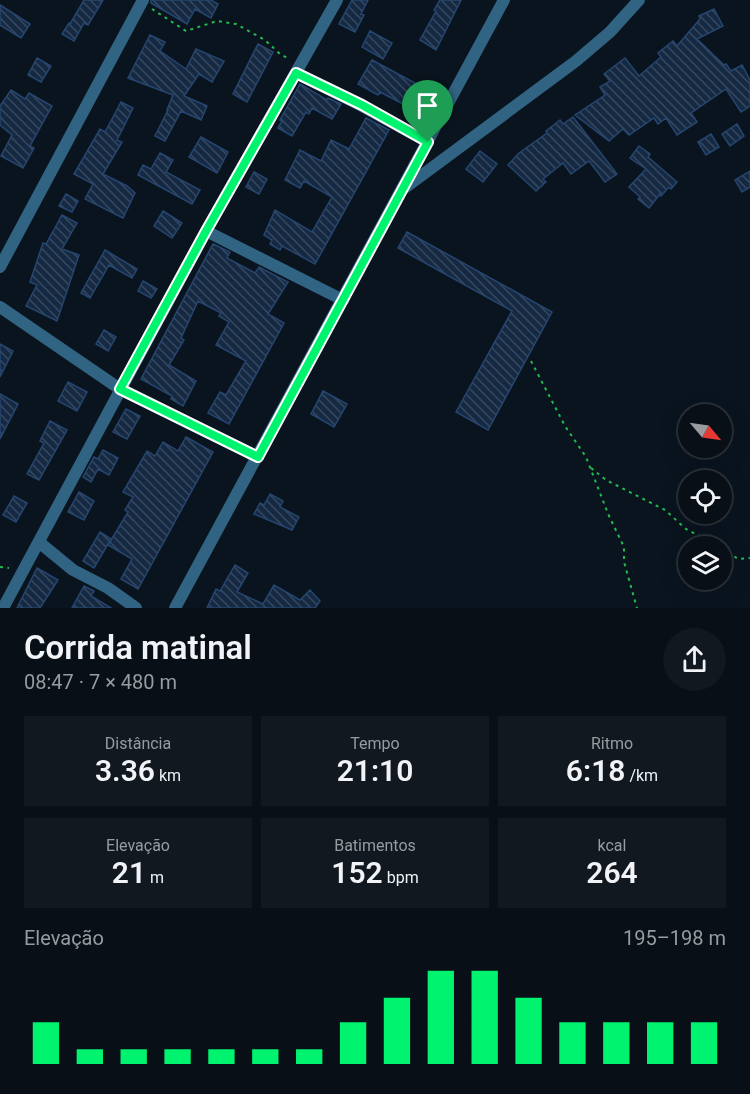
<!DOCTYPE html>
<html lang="pt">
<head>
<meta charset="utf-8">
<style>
  :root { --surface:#080f17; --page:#111820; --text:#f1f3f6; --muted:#989ca1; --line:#292f36; --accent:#00f36e }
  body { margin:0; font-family:Roboto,sans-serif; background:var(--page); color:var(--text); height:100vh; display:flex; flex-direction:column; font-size:22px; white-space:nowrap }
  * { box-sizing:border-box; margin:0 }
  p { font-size:20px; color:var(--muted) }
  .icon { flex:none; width:33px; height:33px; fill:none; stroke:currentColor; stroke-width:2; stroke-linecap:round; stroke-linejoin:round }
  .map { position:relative; height:608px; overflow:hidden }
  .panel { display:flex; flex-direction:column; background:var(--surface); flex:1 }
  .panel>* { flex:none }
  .needle { width:39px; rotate:119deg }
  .controls { position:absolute; left:678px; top:404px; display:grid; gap:12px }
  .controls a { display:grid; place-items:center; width:54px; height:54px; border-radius:50%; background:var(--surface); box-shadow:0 6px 24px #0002,0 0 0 2px var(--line); font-size:30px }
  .pin { position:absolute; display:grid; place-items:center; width:51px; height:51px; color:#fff; margin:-62px -26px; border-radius:50% 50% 50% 0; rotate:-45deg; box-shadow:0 0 6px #0007 }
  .pin .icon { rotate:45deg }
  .round { display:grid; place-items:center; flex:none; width:63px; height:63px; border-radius:32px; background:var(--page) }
  .head { display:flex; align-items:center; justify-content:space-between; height:102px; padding:0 24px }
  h1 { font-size:33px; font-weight:600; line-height:45px }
  .metrics { display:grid; grid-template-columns:repeat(3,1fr); gap:9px; height:102px; padding:6px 24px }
  .metrics div { display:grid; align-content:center; border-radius:0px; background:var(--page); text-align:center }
  .metrics b { font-size:30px; font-weight:600 }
  .metrics small { font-size:16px; font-weight:400 }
  .metrics p { font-size:16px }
  .chart { height:168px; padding:12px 24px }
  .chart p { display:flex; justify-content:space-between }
  .chart svg { width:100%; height:108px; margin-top:6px; stroke:var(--accent); stroke-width:6 }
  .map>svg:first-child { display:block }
</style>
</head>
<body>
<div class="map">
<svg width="750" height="608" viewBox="0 0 750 608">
  <defs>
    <pattern id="building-back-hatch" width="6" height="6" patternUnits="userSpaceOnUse" patternTransform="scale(1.5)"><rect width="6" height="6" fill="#152942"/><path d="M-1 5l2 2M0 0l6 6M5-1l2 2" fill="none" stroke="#36485e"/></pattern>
  </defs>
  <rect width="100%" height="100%" fill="#0a141f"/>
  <path fill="url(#building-back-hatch)" stroke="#254670" stroke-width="1.5" d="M84,0H103L88,25L84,23L74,41L62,34L69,23L70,24Z
    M151,0H211L218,4L211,18L195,9L187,24L151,3Z
    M352,0H368L361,14L364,15L355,32L339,24Z
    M440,0H461L436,50L420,40L436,11L434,10Z
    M0,5L30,24L21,38L0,25Z
    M714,9L723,26L697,39L724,65L726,64L731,71L742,65L750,80V106L741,112L726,89L691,113L697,122L677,135L666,118L658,124L654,118L629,135L623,129L609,141L575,115L605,95L600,87L610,81L604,74L625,58L639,76L661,57L658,53L673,41L677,46L700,19L699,16Z
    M370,31L392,43L383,59L362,47Z
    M150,35L165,42L160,51L186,69L196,49L224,61L212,82L199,74L184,96L207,106L201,120L181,111L165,141L155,136L168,110H167L173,95L128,78Z
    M258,44L273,52L247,102L233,94Z
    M37,58L51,66L41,82L28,75Z
    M372,60L415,83L403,104L380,92L378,95L358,84Z
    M300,84L327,100L328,98L341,104L332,119L312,108L309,114L306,112L292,136L278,128L282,121L280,120Z
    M11,90L25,99L29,93L52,106L30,146L34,148L23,168L1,156L12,135L0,125V106Z
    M121,102L133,108L117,140L122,142L103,174L127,186L135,193L123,218L85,199L93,184L74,174L100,129L105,132Z
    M573,117L617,174L605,182L589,161L571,174L563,163L543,179L546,182L536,191L508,165L519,153L547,133L546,131L560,120L563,124Z
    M366,118L389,130L315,264L282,246L280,250L270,244L272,240L264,235L275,210L312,232L332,197L304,181L300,188L285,180L300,150L321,161L331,140L349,149Z
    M737,124L744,136L730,146L722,134Z
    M711,134L719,147L706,155L698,142Z
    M201,137L228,152L217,173L189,157Z
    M639,146L650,154L648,157L677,182L671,189L669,187L661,196L660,194L649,208L638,199L640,197L629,187L646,169L630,158Z
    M480,151L497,164L483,182L466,169Z
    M160,153L173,160L166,172L200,190L192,204L138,175L143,165L151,169Z
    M750,171V187L742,192L735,180Z
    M254,172L267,179L259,194L246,187Z
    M66,194L78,201L72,212L59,206Z
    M163,211L182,223L172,238L154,226Z
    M62,215L77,223L62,249L79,255L57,321L26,306L37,285L30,282L43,243L46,244Z
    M407,232L552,312L488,430L456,412L512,311L398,248Z
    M213,244L230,252L227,258L255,273L259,267L288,282L268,314L284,323L229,424L208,413L220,392L226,395L246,361L216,345L229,322L219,316L221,313L198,301L181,338L184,340L169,365L196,381L183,406L171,399L172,396L141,379Z
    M105,250L137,269L132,278L109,265L90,298L81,293Z
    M143,281L157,289L151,298L138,291Z
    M104,330L116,337L108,351L96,344Z
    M0,344L13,351L0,377Z
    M68,382L87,392L77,411L58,401Z
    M323,391L347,404L334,427L311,414Z
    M0,394L18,404L0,439Z
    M126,409L140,416L127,439L113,432Z
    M50,421L67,430L39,480L27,474L44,443L40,441Z
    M186,437L213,452L138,589L121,579L132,559L108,545L128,512L125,510L133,497L123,492L147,451L155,456L163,442L178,451Z
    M103,450L118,458L109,475L98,469L91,482L83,477L94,457L98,459Z
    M79,492L94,501L84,520L68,512Z
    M270,494L283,501L280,507L299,517L292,530L254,514L260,503L264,505Z
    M14,496L27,503L16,522L3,515Z
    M100,532L111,539L94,568L83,561Z
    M235,565L248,573L237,592L263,604L274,585L300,600L310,590L320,601L315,608H207L216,589L220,591Z
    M37,568L58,580L40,608H17Z
    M84,586L94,591L91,596L111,608H72Z"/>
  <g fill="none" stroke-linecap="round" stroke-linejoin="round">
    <path stroke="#23b94f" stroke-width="2" stroke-dasharray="3 4.5" stroke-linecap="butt" d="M152,9L186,31L217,21L236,24L265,40L280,54L289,59
      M531,361L565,426L586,457L609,516L624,547V562L637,608
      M591,468L606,480L665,510L686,529L718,546
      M722,548L738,559L750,558
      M0,567L9,568"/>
    <path stroke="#316382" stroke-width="12" d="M296,73L362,106L428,142
      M406,187L576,61L610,32L639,0
      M206,231L343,300
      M0,267L143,0
      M0,307L120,389L258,457
      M40,543L73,570L108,588L136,608
      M3,608L206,231L337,0
      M175,608L504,0"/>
  </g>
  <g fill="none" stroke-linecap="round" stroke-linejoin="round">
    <g stroke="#fff" stroke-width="12">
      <path id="route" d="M296,73L362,105L428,142L258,457L120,389L206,231Z"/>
    </g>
    <use href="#route" stroke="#00f36e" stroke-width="8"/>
  </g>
</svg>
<div class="controls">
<a><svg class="needle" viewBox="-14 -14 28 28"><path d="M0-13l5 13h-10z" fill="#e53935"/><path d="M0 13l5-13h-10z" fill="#989ca1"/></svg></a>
<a><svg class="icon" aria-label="locate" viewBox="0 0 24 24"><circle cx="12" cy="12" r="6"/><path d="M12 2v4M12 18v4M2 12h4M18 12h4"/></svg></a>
<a><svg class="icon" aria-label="layers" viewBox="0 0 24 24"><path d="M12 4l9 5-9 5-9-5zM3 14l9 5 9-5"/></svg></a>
</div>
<div class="pin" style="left:428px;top:142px;background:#1e9e55"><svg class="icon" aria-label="arrive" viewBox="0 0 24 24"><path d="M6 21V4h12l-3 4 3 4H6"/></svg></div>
</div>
<section class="panel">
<div class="head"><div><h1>Corrida matinal</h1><p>08:47 · 7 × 480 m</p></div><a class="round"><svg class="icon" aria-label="share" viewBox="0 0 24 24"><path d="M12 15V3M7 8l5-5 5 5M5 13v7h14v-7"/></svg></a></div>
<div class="metrics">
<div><p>Distância</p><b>3.36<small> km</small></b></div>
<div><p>Tempo</p><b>21:10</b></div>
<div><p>Ritmo</p><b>6:18<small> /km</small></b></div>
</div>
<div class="metrics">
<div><p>Elevação</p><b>21<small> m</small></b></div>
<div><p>Batimentos</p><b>152<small> bpm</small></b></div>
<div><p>kcal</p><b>264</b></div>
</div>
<div class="chart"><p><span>Elevação</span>195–198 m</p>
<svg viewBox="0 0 160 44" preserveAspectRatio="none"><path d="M5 44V27M15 44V38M25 44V38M35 44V38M45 44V38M55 44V38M65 44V38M75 44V27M85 44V17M95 44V6M105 44V6M115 44V17M125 44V27M135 44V27M145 44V27M155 44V27"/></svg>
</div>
</section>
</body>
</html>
